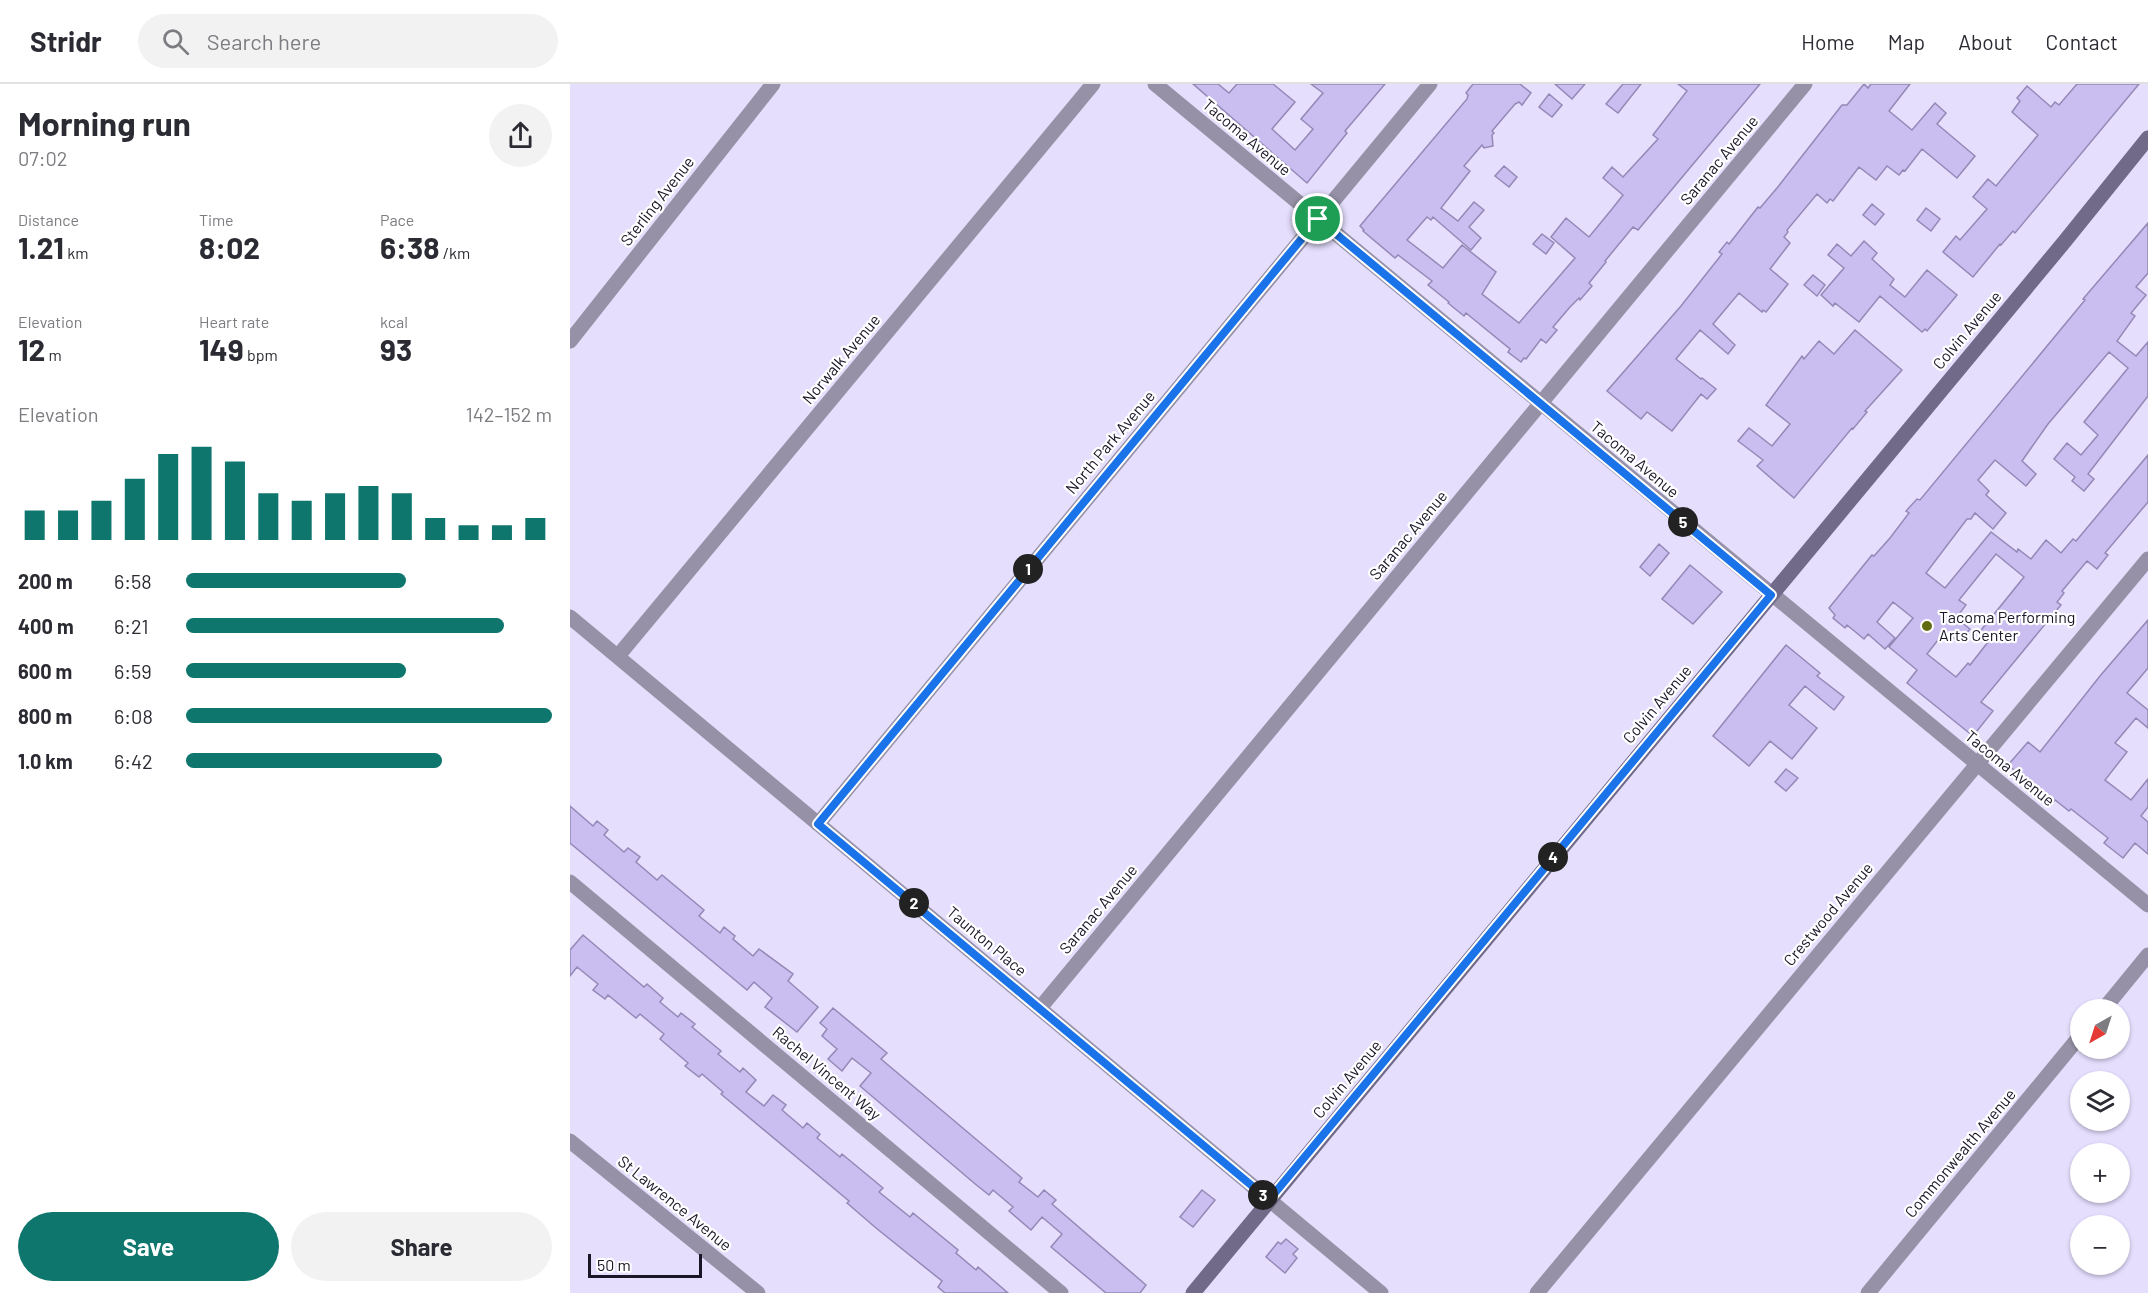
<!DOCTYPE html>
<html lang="en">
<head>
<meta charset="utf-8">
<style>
  :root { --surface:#fff; --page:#f2f2f3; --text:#2b2b33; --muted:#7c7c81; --line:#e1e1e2; --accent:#0f766e }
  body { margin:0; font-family:Barlow,sans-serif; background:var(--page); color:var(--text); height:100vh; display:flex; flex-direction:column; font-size:22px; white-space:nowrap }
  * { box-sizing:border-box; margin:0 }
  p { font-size:20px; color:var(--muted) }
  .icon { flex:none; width:33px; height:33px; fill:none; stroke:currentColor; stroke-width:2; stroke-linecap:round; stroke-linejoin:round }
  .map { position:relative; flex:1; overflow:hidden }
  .sheet { display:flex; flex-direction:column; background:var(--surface); width:570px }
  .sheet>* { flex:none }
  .needle { width:39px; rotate:219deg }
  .tools { position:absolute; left:1500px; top:915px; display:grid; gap:12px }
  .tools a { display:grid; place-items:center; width:60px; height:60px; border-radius:50%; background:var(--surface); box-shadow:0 2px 4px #0004; font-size:30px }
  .scale { position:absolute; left:18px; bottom:15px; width:114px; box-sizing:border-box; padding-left:6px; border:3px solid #1a1527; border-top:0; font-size:16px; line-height:21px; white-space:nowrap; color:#1a1527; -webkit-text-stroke:4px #fff; paint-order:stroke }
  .pin { position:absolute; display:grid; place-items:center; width:51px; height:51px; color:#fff; margin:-26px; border:3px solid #fff; border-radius:50%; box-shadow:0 2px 6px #0007 }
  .km { position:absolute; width:30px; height:30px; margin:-15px; border-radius:50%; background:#222; color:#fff; font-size:16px; line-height:30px; text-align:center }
  .round { display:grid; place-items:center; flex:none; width:63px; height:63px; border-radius:32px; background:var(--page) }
  .head { display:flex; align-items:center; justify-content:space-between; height:102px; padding:0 18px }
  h1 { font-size:33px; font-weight:700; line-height:45px }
  .stats { display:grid; grid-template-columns:repeat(3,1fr); gap:9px; height:102px; padding:6px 18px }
  .stats div { display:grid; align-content:center }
  .stats b { font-size:30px; font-weight:700 }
  .stats small { font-size:16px; font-weight:400 }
  .stats p { font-size:16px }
  .chart { height:168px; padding:12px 18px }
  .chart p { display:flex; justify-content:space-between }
  .chart svg { width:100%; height:108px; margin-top:6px; stroke:var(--accent); stroke-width:6 }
  .cta { display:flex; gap:12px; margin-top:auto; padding:12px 18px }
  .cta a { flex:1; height:69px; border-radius:36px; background:var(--accent); color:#fff; font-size:24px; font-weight:700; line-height:69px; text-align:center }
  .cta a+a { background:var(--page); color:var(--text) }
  ul { padding:0 18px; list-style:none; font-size:20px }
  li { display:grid; grid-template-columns:96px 72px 1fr; align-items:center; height:45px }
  li i { height:15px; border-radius:8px; background:var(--accent) }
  header { display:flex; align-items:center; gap:36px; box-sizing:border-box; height:84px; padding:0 30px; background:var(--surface); border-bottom:2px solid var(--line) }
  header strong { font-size:28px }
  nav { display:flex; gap:33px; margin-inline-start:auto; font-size:21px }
  .search { width:420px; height:54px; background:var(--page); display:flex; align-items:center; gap:15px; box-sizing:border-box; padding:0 21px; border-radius:33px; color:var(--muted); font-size:22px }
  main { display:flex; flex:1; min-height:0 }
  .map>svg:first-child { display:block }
</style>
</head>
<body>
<header>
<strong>Stridr</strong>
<div class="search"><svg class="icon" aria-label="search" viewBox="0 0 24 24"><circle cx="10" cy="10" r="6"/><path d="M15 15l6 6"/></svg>Search here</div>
<nav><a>Home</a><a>Map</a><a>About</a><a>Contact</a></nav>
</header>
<main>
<section class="sheet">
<div class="head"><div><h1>Morning run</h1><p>07:02</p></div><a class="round"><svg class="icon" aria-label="share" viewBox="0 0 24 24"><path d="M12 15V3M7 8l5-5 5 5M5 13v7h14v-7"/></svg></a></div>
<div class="stats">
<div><p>Distance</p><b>1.21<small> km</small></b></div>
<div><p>Time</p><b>8:02</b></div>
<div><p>Pace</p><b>6:38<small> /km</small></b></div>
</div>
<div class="stats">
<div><p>Elevation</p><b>12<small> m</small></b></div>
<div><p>Heart rate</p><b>149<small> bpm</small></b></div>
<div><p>kcal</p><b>93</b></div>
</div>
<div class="chart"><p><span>Elevation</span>142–152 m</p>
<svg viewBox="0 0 160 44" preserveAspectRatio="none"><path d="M5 44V32M15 44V32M25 44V28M35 44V19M45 44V9M55 44V6M65 44V12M75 44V25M85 44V28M95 44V25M105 44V22M115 44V25M125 44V35M135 44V38M145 44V38M155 44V35"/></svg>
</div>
<ul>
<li><b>200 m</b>6:58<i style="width:60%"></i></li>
<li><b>400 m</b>6:21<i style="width:87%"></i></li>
<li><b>600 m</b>6:59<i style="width:60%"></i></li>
<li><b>800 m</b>6:08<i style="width:100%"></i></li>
<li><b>1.0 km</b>6:42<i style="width:70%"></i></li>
</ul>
<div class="cta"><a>Save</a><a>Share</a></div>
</section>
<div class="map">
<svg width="1578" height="1209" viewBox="0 0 1578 1209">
  <rect width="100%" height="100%" fill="#e5defd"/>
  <path fill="#cabef0" stroke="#9488b7" stroke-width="1.5" fill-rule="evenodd" d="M623,0H648L659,9L667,0H703L725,18L702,45L725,66L743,45L731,35L753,9L741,0H815L775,47L777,49L737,99Z
    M903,0H950L961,9L952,21L949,18L945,20L922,47L924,49L922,51L923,62L914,64L912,61L894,82L900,87L871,124L888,137L904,118L914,126L899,143L911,154L901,166L863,133L861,136L857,133L837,156L873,184L892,161L926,188L912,210L949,239L1005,174L981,153L996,134L1019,153L1042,125L1053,111L1033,94L1042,83L1053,93L1088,55L1083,51L1117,7L1108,0H1190L1068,146L1063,143L1035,177L1036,178L1019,199L1022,202L1010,216L1009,214L1000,223L983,243L987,246L976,259L971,255L956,275L954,274L951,278L938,268L940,265L896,229L894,232L878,219L879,218L858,201L862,197L828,171L825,174L793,147L794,146L790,142L897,15L898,11L896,9Z
    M985,0H1015L1002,15Z
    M1053,0H1071L1048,29L1036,20Z
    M1294,0L1298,4L1301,0H1340L1319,27L1342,46L1365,19L1376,29L1367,40L1405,72L1387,94L1352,65L1335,87L1333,86L1329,91L1317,82L1306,96L1289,83L1263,117L1260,115L1257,119L1247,110L1217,146L1218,148L1214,153L1220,159L1200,185L1218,200L1196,228L1193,226L1192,228L1169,209L1143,240L1165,261L1158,270L1130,246L1106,275L1131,295L1132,294L1146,305L1137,315L1131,310L1102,347L1077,328L1071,335L1037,307L1111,222L1152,170L1149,168L1157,158L1159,160L1188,123L1190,124L1207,104L1272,21H1277Z
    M1507,0H1569L1445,149L1443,147L1431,161L1430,160L1403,193L1373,168L1386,152L1390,156L1417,125L1403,113L1418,95L1426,102L1468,51L1442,28L1450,17L1447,14L1457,2L1481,23L1485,18L1489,21Z
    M979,10L992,21L982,33L969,23Z
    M934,82L947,93L939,103L925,92Z
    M1302,120L1314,130L1305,141L1293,131Z
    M1356,124L1370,135L1361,147L1347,136Z
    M1578,139V189L1566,203L1576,211L1561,229L1565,232L1547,257L1566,272L1578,258V312L1518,390L1524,395L1514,407L1502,397L1505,393L1484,375L1497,359L1511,371L1528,351L1514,338L1558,284L1539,268L1478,340L1452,377L1466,390L1456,402L1425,376L1408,396L1419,407L1416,411L1436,429L1423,445L1405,429L1401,435H1397L1356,489L1375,504L1421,448L1447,468L1448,465L1461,475L1476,456L1491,469L1503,455L1506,457L1578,371V418L1535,469L1538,471L1527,485L1517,477L1492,507L1494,509L1487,518L1491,521L1411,618L1423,627L1403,652L1337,599L1347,586L1319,563L1343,534L1323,518L1307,538L1325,554L1315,565L1298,550L1294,555L1277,541L1275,544L1263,534L1265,531L1259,524L1302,471L1304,472L1320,454L1339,429L1336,427L1347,415L1350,416L1515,216L1513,215ZM1426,470L1454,493L1408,550L1418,558L1400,581L1398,579L1386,593L1357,570L1375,547L1389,558L1400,545L1386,534L1396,521L1389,516Z
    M972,150L984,159L976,170L963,160Z
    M1294,157L1307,169L1302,175L1324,195L1320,201L1335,213L1357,186L1387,211L1357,247L1355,245L1352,248L1310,212L1289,238L1265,219L1263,222L1251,211L1274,184L1258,171L1267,160L1281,172Z
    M1243,191L1255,201L1247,212L1234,201Z
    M1285,246L1332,286L1295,327L1297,328L1283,345L1282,344L1224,414L1187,382L1193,376L1168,357L1179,344L1202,362L1220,340L1196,321L1232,272L1234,275L1249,257L1264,270Z
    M1089,460L1099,469L1080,492L1070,483Z
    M1120,481L1152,508L1123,540L1092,515Z
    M1578,536V584L1557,609L1578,626V644L1566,634L1545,659L1557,668L1535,696L1561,716L1578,695V723L1571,732L1578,738V770L1565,759L1553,774L1534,759L1538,754L1501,725L1499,727L1485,716L1483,718L1438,681L1458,658L1470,668L1530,592Z
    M1216,561L1250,589L1247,592L1274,613L1264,626L1235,602L1219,621L1247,644L1222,675L1200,657L1179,682L1143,652Z
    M1216,685L1228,694L1216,707L1205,698Z
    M0,722L23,742L27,737L38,746L34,751L54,768L58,764L70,773L66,778L87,796L92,791L134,826L129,832L150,849L154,843L165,852L163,855L183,872L189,865L223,890L218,897L248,923L227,948L195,923L202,914L184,898L177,906L0,759Z
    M13,851L74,903L77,900L93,914L90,918L108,933L111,929L125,940L122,943L151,967L148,970L170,988L173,984L186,996L176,1008L194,1022L203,1011L216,1021L212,1026L233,1044L237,1039L250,1050L247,1054L270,1073L272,1070L313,1104L309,1108L340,1133L343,1129L388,1166L386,1169L406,1186L408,1183L438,1209H375L368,1203L372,1197L306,1144L277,1119L279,1117L151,1010L153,1008L132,990L129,993L115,982L118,979L90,955L94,950L70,930L66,934L38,911L35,915L23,906L28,900L7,883L0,892V866Z
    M263,924L317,969L311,975L452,1094L449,1098L468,1113L474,1106L486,1116L482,1120L576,1201L570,1209H536L481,1163L492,1150L472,1133L461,1146L439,1127L443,1123L423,1106L419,1111L404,1099L290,1002L301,989L282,974L272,987L258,975L267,965L252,952L257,945L250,939Z
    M632,1106L645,1116L623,1143L610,1133Z
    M716,1155L728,1165L723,1170L727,1174L715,1189L696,1173L708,1158L711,1160Z"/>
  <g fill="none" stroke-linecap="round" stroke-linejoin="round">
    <path stroke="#9691a6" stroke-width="15" d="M585,0L1578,821
      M0,257L203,0
      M0,533L811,1209
      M48,572L523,0
      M248,740L860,0
      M0,798L491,1209
      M470,924L1235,0
      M1533,926L1578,871
      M0,1057L188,1209
      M967,1209L1578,475
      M1298,1209L1510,952"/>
    <path stroke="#716a88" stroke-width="15" d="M623,1209L1495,157L1578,54"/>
  </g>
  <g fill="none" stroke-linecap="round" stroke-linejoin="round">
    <g stroke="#fff" stroke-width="12">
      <path id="route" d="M748,135L1201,511L699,1116L248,740Z"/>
    </g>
    <use href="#route" stroke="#1a73e8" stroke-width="8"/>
  </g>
  <circle fill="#626b11" stroke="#fff" stroke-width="2" cx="1357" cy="542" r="6"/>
  <g text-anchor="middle" stroke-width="4.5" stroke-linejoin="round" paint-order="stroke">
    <g font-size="16" fill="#1a1527" stroke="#fff">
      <text transform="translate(677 53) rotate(40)" y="6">Tacoma Avenue</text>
      <text transform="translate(1149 76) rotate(-50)" y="6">Saranac Avenue</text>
      <text transform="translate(87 117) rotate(-52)" y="6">Sterling Avenue</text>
      <text transform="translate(1397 246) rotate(-50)" y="6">Colvin Avenue</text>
      <text transform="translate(271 275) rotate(-50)" y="6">Norwalk Avenue</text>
      <text transform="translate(540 358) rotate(-50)" y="6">North Park Avenue</text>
      <text transform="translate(1065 375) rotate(40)" y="6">Tacoma Avenue</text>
      <text transform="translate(838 451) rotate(-50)" y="6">Saranac Avenue</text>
      <text transform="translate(1087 620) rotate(-50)" y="6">Colvin Avenue</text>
      <text transform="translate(1440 684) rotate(39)" y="6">Tacoma Avenue</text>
      <text transform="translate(528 825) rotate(-50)" y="6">Saranac Avenue</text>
      <text transform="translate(1258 830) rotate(-50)" y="6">Crestwood Avenue</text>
      <text transform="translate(417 857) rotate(40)" y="6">Taunton Place</text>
      <text transform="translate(257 989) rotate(40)" y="6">Rachel Vincent Way</text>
      <text transform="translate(777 995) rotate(-50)" y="6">Colvin Avenue</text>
      <text transform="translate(1390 1069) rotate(-50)" y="6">Commonwealth Avenue</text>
      <text transform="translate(105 1119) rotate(39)" y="6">St Lawrence Avenue</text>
    </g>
    <g font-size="16" fill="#1a1527" stroke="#fff" text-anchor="start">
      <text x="1369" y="539">Tacoma Performing<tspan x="1369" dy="18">Arts Center</tspan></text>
    </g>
  </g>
</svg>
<div class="tools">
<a><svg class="needle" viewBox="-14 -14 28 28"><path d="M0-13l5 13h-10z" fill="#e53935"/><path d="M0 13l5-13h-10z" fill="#7c7c81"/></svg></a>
<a><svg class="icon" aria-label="layers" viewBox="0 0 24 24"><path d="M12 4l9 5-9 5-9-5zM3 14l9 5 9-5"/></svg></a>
<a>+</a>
<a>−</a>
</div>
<div class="scale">50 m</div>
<div class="pin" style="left:748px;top:135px;background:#1e9e55"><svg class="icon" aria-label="arrive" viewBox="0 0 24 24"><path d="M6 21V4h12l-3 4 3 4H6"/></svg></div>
<b class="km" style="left:458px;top:485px">1</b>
<b class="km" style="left:344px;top:819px">2</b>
<b class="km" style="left:693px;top:1111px">3</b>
<b class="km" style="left:983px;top:773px">4</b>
<b class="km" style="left:1113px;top:438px">5</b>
</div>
</main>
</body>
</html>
